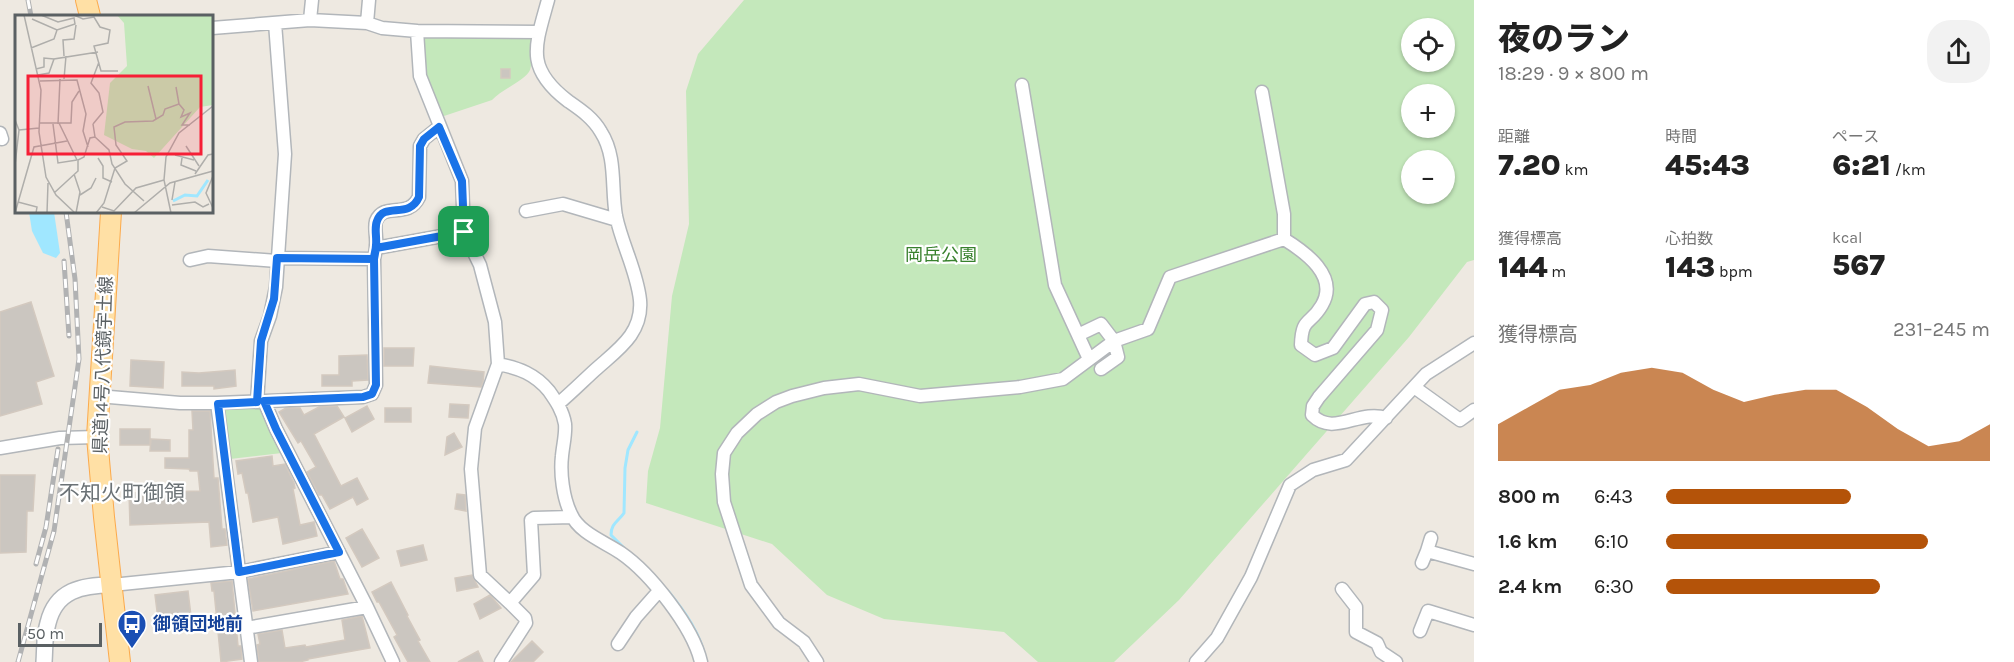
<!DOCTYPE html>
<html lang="ja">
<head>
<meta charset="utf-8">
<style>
  :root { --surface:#fff; --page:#f2f2f2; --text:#222; --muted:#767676; --accent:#b45309 }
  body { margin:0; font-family:Karla,"Noto Sans JP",sans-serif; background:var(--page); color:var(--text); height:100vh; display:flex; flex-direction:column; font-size:22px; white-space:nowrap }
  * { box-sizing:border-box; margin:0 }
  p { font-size:20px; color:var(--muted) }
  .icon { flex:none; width:33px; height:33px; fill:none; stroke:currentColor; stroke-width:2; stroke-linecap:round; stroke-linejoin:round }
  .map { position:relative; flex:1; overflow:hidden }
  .panel { display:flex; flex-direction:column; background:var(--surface); width:540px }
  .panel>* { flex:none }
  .buttons { position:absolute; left:1401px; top:18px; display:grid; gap:12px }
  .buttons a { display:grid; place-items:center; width:54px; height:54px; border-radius:50%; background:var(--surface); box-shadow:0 2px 4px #0004; font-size:30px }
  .scale { position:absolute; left:18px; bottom:15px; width:84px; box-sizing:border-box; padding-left:6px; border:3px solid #5a6063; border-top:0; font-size:16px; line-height:21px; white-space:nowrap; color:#5a6063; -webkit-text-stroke:4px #fff; paint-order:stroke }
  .pin { position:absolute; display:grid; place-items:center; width:51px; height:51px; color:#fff; margin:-26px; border-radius:12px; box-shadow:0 3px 9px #0006 }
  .round { display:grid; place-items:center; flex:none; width:63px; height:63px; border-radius:24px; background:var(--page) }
  .overview { display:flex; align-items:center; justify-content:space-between; height:102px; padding:0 24px }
  h1 { font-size:33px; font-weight:800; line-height:45px }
  .figures { display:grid; grid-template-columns:repeat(3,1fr); gap:9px; height:102px; padding:6px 24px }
  .figures div { display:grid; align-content:center }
  .figures b { font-size:30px; font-weight:800 }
  .figures small { font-size:16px; font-weight:400 }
  .figures p { font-size:16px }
  .chart { height:168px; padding:12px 24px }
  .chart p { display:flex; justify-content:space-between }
  .chart svg { width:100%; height:108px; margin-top:6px; fill:var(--accent); opacity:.7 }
  ul { padding:0 24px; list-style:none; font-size:20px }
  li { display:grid; grid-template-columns:96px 72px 1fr; align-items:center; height:45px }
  li i { height:15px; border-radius:8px; background:var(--accent) }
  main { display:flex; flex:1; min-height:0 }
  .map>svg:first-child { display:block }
</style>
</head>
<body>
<main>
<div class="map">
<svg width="1474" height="662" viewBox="0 0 1474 662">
  <rect width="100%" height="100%" fill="#eee9e1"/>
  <path fill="#c4e8bb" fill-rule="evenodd" d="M744,0H1474V260L1467,262L1409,337L1179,600L1114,662H1038L1004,632L884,619L827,595L772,544L646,503L648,471L660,428L672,296L689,224L686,91L698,54ZM1412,28H1444V62H1412ZM1412,94H1444V128H1412ZM1412,160H1444V194H1412Z
    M421,36L532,37C530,47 533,61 530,70C526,80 501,90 492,100L441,117L425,80Z
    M260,406L282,453L230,459L222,408Z"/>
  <path fill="#a0e7ff" d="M29,212H54L60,253L56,258L43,253L32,231Z"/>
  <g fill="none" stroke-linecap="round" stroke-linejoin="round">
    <path stroke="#a0e7ff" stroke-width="3" d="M625,549L611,535C611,523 618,522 624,513L625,468L628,450L637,432
      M668,591C685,612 701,634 706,661"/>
  </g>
  <path fill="#cbc6c0" stroke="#d3c9bf" stroke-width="1.5" d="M501,69H510V78H501Z
    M31,302L54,376L36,382L42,404L0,416V312Z
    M384,348H414L413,366H384Z
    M367,355L368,380L352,381V386H322V375H339V356Z
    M131,360L164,362L163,388L130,386Z
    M430,366L484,372L483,382L481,387L428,383Z
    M235,370L236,386L214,389V386H182V372L199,373Z
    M450,404L469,405L468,418L449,417Z
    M337,406L344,417L314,434L341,486L357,478L368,499L357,505L353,497L330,509L322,495H319L307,472L316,467L301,441L298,443L279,412L286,408H300L304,415L319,407Z
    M367,406L374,419L352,432L345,418Z
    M385,408H411V422H385Z
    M192,411H210L214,478H218L222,529H225L227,545L211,547L209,522L130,525L129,493L200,491L198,471H190L189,469L165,468V458H189V430H193Z
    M120,429H150V445H120Z
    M454,433L462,447L445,455L447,437Z
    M151,439L170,440V451H150Z
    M272,456L273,466L285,464L294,483L295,488L293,489L300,525L314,522L317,536L283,544L278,517L253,522L248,493H246L242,473L238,474L236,461Z
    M0,475H35L33,511H27L26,552L0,553Z
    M457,494L465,495L466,511L455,509Z
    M362,529L379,558L362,567L346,538Z
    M423,545L427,560L401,566L397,551Z
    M334,561L340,579H343L348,594L253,611L248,579Z
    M472,575L478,587L457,591L455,578Z
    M232,581L238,646H241L242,659L221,662L214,591H212L211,583Z
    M391,582L408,615L407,616L420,640L418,641L430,662H408L394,637L397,635L379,602H377L372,592Z
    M188,591L191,616L158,619L155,595Z
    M490,595L501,608L480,619L474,604Z
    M362,616L370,648L308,659V660L299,662H259L257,645L260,644L258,634L282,630L285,648L305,645L306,647L345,640L342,620Z
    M532,641L543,652L533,662H511Z
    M478,651L483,662H458Z"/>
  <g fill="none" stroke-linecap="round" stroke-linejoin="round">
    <g stroke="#b2b6ba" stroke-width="15">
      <path id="minor" d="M548,0C535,47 525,68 568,101C581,110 593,118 601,132C617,157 611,188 616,216C622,245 637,271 640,300C643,334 617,350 595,370C583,381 571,393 558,404
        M310,20L312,0
        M367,23L369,0
        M212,28L310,20L367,23L382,28L417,31L420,76L462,181L464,232L480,265L495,322L498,364L475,428L471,469L480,575L510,603
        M417,31L539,32
        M1022,85L1055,285L1089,359
        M0,133L2,139
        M526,211L563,204L617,220
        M1284,239C1305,252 1339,276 1322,305C1310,326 1302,316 1301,345L1315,355L1333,348L1365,304L1374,302L1382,310L1377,330L1319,397L1313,406L1312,415C1334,437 1359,409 1386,418
        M376,248L464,232
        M277,258L374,259
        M190,260L208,256L277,261
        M1078,335L1101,324L1114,341L1118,357L1101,369
        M498,364C519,368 535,374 549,391C556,401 563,411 565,424C566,434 563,445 562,456C560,473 563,498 571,514C579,533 605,542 621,553C650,573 693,627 701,662
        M1414,387L1460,420L1474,410
        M98,396L180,403H217L363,397L372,394L376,385L374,259C375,254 376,250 376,245C377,238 374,228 376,221C384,201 408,220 419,197L420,146L424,139L439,127
        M264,401L276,429L367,607L393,662
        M257,402L261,341L270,316L276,287L285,154L275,23
        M217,403L251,662
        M0,448L60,438L97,437
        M1431,538L1427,551L1474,564
        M1422,563L1427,551
        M112,585L239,572L339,552
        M1342,589L1356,607V632L1377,643L1381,652L1396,662
        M246,628L367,607
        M1420,631L1428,611L1474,625
        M618,644L636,617L659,591
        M501,662L526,623L525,618L510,603L534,575L531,520L534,518L572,517
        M817,662L804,642L779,623L751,585L724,502L722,474L724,453L737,433L757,414L776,402L792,396L824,388L859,384L920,396L1020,387L1063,379L1114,341L1148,329L1170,277L1284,239V214L1262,92
        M1196,662L1217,638L1251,577L1290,485L1313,470L1346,460L1426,374L1474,343"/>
    </g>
    <g stroke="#b2b6ba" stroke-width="18">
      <path id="tertiary" d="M44,662C45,649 44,636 48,623C56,590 82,585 112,585"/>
    </g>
    <g stroke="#fcaa4c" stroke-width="22">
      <path id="primary" d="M86,0L90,16
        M111,212L97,437L104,517L120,662"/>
    </g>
    <use href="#minor" stroke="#fff" stroke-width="12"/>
    <use href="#tertiary" stroke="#fff" stroke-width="15"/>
    <use href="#primary" stroke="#ffe0a5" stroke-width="20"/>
    <g stroke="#b1b2b3" stroke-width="5">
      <path id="rail" d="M28,0L31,16
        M64,261L69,336
        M36,564L46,527L58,449
        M18,662L54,531L79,359L75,279L66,212"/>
    </g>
    <use href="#rail" stroke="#fff" stroke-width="3" stroke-dasharray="9" stroke-linecap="butt"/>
  </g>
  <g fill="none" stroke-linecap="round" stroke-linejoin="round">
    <g stroke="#fff" stroke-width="12">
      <path id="route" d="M464,232L376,248L374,259L277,258L274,299L261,341L257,402L218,404L239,572L339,552L276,429L264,401L363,397L372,394L376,385L374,259C374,254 376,250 376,245C377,237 374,228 377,221C384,201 409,220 419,197L420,146L424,139L439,127L462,181L464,232"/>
    </g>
    <use href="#route" stroke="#1a73e8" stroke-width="8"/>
  </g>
  <defs>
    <g id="bus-pin" transform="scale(1.5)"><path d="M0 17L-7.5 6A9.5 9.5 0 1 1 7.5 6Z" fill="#1a4fb4" stroke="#fff"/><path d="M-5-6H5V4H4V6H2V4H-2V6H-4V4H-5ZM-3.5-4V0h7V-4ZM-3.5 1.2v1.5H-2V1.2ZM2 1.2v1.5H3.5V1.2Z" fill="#fff"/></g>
  </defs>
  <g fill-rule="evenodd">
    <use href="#bus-pin" x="132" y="624"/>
  </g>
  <g text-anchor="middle" stroke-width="4.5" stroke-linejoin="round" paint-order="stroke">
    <g font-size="18" fill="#38812d" stroke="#fff">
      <text x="941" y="261">岡岳公園</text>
    </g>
    <g font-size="18" fill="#5a6063" stroke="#fff">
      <text transform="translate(103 365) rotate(-88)" y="6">県道14号八代鏡宇土線</text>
    </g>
    <g font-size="18" font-weight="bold" fill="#164399" stroke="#fff" text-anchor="start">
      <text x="153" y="630">御領団地前</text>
    </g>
    <g font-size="21" fill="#6b7276" stroke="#fff">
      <text x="122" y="500">不知火町御領</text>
    </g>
  </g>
  <g transform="translate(15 15)">
    <rect width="198" height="198" fill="#eee9e1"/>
    <path d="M102,0H198V90L185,92L139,143L131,136L117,134L89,120L95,68L112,51L109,8Z" fill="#c4e8bb"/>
    <path fill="none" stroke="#a0e7ff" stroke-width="3" d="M158,186L170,180L182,181L193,165"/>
    <path fill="none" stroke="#afaeab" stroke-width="1.5" d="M9,0L26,75L24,117L31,162L41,180L60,198M59,0L68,4L79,2L85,12L95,15L93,28L79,31L86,56H103M17,4L42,15L60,9L59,3L43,7L26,0M16,33L39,24L42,15M49,41L48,25L59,24L61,10M21,54L29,52V43L39,44M23,60L34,58L39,44L83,37M49,64L51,41M25,66L62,65L71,99L68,116L73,132M133,71L141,104M164,89L169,95L166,102L175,98L167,110H175M0,105L4,115L0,150M25,108H56L57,87L64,76M44,108L62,145M38,109L43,148L62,145M43,109L45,64M78,109L80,122L94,135L97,149L110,169L129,186M78,109L88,97L84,78L76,68L84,47M4,115L24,113M171,131L184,151M160,140L179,145M83,143L88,151V163L97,167M167,143L166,150L181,156M59,159L65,177L61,198M180,159L193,140L198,139M198,161L191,178L198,193M39,178L63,156V145L69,142L75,123L80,122M65,180L76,173L81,163M157,185L160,167M3,187L22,192L21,198M157,190L180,187L188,192L194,189M87,192L99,196L121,173L149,165M0,198L19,132L52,126M32,198L33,168M81,198L89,188L100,153L112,146L101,130L99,112L110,107L138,106L148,100L150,94L164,89L161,72M119,198L155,168L198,156M156,198L149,165L151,142L164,118L198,91"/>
    <path fill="#f61f36" fill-opacity="0.15" stroke="#f61f36" stroke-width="3" d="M13,61H186V139H13Z"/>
    <rect width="198" height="198" fill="none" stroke="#5a6063" stroke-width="3"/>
  </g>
</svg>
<div class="buttons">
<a><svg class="icon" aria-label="locate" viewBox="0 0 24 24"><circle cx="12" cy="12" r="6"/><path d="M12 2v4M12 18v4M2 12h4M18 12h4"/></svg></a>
<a>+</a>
<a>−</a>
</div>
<div class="scale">50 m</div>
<div class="pin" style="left:464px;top:232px;background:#1e9e55"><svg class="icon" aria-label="arrive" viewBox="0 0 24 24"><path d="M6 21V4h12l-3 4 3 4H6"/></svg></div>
</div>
<section class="panel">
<div class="overview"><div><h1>夜のラン</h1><p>18:29 · 9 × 800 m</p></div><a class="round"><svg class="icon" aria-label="share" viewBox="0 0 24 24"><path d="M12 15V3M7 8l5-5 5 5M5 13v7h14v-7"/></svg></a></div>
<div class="figures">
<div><p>距離</p><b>7.20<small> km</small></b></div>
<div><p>時間</p><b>45:43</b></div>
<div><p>ペース</p><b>6:21<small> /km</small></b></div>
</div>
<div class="figures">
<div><p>獲得標高</p><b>144<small> m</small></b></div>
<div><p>心拍数</p><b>143<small> bpm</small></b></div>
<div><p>kcal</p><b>567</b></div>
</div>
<div class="chart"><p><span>獲得標高</span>231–245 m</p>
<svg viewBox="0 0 160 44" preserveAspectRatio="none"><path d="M0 44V29L10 22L20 15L30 13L40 8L50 6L60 8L70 15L80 20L90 17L100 15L110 15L120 22L130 31L140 38L150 36L160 29V44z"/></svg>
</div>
<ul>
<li><b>800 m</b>6:43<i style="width:57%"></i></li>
<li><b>1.6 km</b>6:10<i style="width:81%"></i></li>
<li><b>2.4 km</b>6:30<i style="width:66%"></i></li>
</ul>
</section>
</main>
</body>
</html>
